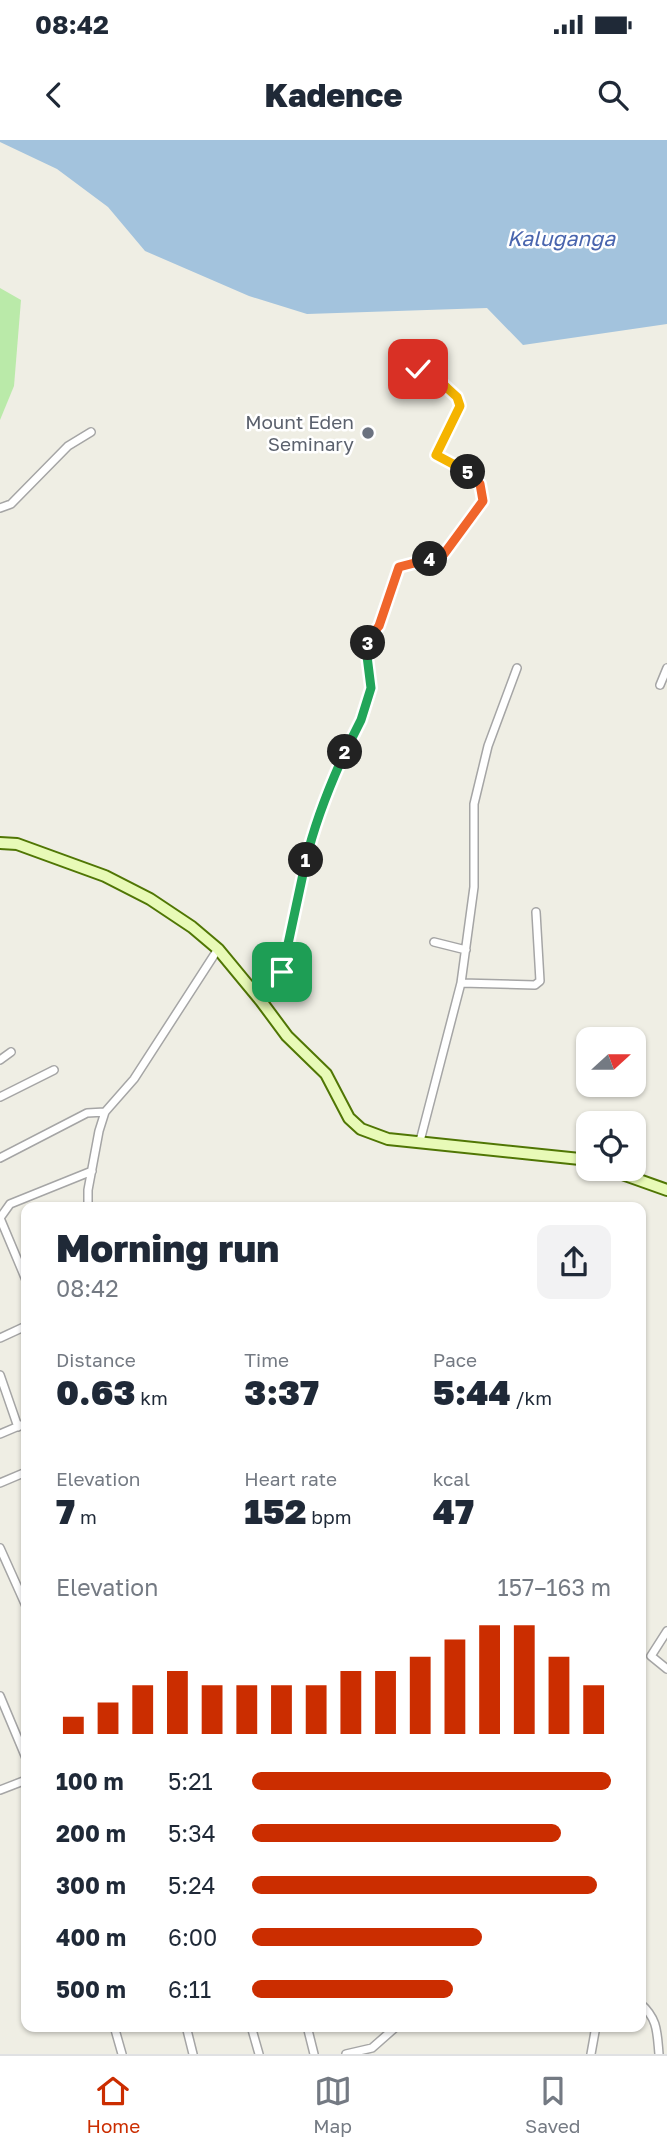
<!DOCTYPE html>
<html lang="en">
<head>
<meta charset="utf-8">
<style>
  :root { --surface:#fff; --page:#f2f2f3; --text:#1f2937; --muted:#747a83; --line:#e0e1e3; --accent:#cb2d00 }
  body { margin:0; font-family:"Golos Text",sans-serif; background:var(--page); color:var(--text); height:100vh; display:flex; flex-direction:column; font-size:26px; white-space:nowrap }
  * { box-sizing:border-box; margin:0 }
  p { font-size:23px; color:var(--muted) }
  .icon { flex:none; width:38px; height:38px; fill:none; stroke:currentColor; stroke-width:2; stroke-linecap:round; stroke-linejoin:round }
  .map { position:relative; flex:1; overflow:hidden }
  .side { position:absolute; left:21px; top:1062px; width:625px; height:830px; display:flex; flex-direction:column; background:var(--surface); border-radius:14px; box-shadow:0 2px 5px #0004 }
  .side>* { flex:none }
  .needle { width:46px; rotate:69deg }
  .buttons { position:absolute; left:576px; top:887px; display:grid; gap:14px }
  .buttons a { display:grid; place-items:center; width:70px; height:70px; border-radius:14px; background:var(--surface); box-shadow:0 2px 5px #0004; font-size:35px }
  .pin { position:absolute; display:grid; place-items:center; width:60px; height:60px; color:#fff; margin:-30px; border-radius:14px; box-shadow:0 4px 10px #0006 }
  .km { position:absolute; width:35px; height:35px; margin:-18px; border-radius:50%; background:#222; color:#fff; font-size:19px; line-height:35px; text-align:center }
  .round { display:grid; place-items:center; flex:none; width:74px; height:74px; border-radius:14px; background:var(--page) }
  .summary { display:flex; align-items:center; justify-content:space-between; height:119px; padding:0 35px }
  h1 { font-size:38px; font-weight:800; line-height:52px }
  .figures { display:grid; grid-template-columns:repeat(3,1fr); gap:10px; height:119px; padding:7px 35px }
  .figures div { display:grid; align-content:center }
  .figures b { font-size:35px; font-weight:800 }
  .figures small { font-size:19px; font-weight:400 }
  .figures p { font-size:19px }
  .chart { height:196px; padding:14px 35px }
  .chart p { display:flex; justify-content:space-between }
  .chart svg { width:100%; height:126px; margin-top:7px; stroke:var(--accent); stroke-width:6 }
  ul { padding:0 35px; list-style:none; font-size:23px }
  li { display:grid; grid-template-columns:112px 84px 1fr; align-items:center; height:52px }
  li i { height:18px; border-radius:9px; background:var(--accent) }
  .status { display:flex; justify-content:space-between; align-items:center; height:49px; padding:0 35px; background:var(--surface); direction:ltr }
  .status svg { height:19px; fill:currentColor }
  header { display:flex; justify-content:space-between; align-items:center; height:91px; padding:0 35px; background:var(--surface); font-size:32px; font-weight:800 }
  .tabs { display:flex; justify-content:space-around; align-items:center; height:98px; border-top:2px solid var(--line); background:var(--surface); font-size:19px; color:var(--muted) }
  .tabs a { display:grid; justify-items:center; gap:4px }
  .tabs .active { color:var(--accent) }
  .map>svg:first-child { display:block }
</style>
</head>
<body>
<div class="status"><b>08:42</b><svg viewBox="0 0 49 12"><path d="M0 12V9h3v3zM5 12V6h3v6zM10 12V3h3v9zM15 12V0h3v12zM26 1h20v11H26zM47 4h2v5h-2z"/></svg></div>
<header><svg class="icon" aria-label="back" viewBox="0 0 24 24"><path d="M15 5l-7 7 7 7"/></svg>Kadence<svg class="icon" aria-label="search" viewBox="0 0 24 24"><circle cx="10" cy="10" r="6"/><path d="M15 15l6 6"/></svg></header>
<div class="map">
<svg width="667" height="1914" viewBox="0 0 667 1914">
  <rect width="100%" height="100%" fill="#efeee4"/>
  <path fill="#baeaa9" d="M0,148L21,160L14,246L0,280Z"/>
  <path fill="#a3c3dd" d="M0,0H667V184L523,205L487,168L307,174L249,156L145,111L108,67L57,29L0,2Z"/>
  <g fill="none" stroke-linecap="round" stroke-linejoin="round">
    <g stroke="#a5a5a5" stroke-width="10">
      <path id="street" d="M0,368L11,364L68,306L91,292
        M660,545L667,528
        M434,802L466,810
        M461,843L535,845L540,841L536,772
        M261,861L282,832L313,690L332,640L361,580L367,562L371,548L366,508L370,497L379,486L399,427L445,414L483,361L480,344L471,334L436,315L460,266L457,257L431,231L418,229
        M0,920L11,912
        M0,957L54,930
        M420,1001L461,843L474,747V664L488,606L517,528
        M0,1018L87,973L105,972
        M88,1068V1050L99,991L105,972L134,939L218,809
        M0,1078L10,1064L92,1031
        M0,1078L26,1140
        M0,1198L26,1186
        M0,1235L18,1287
        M0,1294L26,1283
        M0,1343L26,1332
        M0,1408L26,1466
        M667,1491L651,1516L667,1529
        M0,1556L26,1618
        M0,1650L26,1640
        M640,1863C658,1879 657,1892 659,1914
        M114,1886L122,1914
        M186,1886L193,1914
        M251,1886L259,1914
        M307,1886L314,1914
        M346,1914L372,1908L397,1886
        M591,1914L596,1886"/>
    </g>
    <g stroke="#507604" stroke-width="14">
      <path id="secondary" d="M0,703L17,704L105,736L150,759L192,787L218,809L261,861L287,896L326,934L349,978L361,989L388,999L580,1019L588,1022
        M608,1029L667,1050"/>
    </g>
    <use href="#street" stroke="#fff" stroke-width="7"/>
    <use href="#secondary" stroke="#e8fab7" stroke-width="10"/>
  </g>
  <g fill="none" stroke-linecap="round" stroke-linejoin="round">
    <g stroke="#fff" stroke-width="14">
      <path id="split-1" d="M282,832L306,720"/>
    </g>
    <g stroke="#fff" stroke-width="14">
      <path id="split-2" d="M306,720C315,682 329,647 345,612"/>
    </g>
    <g stroke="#fff" stroke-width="14">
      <path id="split-3" d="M345,612L361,580L371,548L366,508L368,503"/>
    </g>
    <g stroke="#fff" stroke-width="14">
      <path id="split-4" d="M368,503L370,497L379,486L399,427L430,419"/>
    </g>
    <g stroke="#fff" stroke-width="14">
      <path id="split-5" d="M430,419L444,414L483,361L480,344L468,332"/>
    </g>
    <g stroke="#fff" stroke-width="14">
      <path id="split-6" d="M446,247L457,257L460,266L436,315L468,332"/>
    </g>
    <g stroke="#fff" stroke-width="14">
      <path id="split-7" d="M418,229L431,231L446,247"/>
    </g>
    <use href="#split-1" stroke="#22a559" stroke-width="9"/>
    <use href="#split-2" stroke="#22a559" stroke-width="9"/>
    <use href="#split-3" stroke="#22a559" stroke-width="9"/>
    <use href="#split-4" stroke="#f0652b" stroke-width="9"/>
    <use href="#split-5" stroke="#f0652b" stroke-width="9"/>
    <use href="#split-6" stroke="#f5b400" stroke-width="9"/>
    <use href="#split-7" stroke="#f5b400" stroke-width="9"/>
  </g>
  <circle fill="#6b7280" stroke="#fff" stroke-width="2.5" cx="368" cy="293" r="7"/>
  <g text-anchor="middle" stroke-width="5" stroke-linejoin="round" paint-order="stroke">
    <g font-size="19" fill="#5b616d" stroke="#fff" text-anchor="end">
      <text x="354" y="289">Mount Eden<tspan x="354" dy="22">Seminary</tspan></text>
    </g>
    <g font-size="21" font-style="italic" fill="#4965ae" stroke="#fff">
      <text x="561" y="106">Kaluganga</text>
    </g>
  </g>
</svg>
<div class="buttons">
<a><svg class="needle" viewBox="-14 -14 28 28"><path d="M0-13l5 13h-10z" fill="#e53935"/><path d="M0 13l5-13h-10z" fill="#747a83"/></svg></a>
<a><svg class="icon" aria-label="locate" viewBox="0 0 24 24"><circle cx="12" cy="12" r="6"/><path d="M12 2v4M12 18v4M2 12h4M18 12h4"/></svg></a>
</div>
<div class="pin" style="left:282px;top:832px;background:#1e9e55"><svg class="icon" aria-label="arrive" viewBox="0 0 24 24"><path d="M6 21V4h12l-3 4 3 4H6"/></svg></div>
<div class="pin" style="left:418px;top:229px;background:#d93025"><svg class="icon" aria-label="check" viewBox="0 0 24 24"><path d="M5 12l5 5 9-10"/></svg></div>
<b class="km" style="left:306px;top:720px">1</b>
<b class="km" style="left:345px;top:612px">2</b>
<b class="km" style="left:368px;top:503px">3</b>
<b class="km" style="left:430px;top:419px">4</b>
<b class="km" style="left:468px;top:332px">5</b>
<section class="side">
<div class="summary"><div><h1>Morning run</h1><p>08:42</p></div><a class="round"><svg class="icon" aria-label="share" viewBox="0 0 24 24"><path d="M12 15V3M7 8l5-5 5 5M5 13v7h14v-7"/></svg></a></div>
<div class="figures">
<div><p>Distance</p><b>0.63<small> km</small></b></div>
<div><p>Time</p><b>3:37</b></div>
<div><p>Pace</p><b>5:44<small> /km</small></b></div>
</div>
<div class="figures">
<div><p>Elevation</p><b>7<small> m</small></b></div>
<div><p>Heart rate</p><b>152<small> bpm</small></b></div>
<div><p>kcal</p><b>47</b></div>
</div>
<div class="chart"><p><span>Elevation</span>157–163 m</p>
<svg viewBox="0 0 160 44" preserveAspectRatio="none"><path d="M5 44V38M15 44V33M25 44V27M35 44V22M45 44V27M55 44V27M65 44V27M75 44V27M85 44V22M95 44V22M105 44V17M115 44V11M125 44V6M135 44V6M145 44V17M155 44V27"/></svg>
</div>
<ul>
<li><b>100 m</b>5:21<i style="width:100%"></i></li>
<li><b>200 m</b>5:34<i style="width:86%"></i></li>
<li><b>300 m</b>5:24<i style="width:96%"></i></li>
<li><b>400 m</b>6:00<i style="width:64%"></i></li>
<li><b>500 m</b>6:11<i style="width:56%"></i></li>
</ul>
</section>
</div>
<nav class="tabs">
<a class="active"><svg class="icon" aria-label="home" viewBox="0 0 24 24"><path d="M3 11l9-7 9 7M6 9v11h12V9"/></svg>Home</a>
<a><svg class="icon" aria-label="map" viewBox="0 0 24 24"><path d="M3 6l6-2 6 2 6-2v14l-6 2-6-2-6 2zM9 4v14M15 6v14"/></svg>Map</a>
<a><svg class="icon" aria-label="saved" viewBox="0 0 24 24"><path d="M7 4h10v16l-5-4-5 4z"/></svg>Saved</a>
</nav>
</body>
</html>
